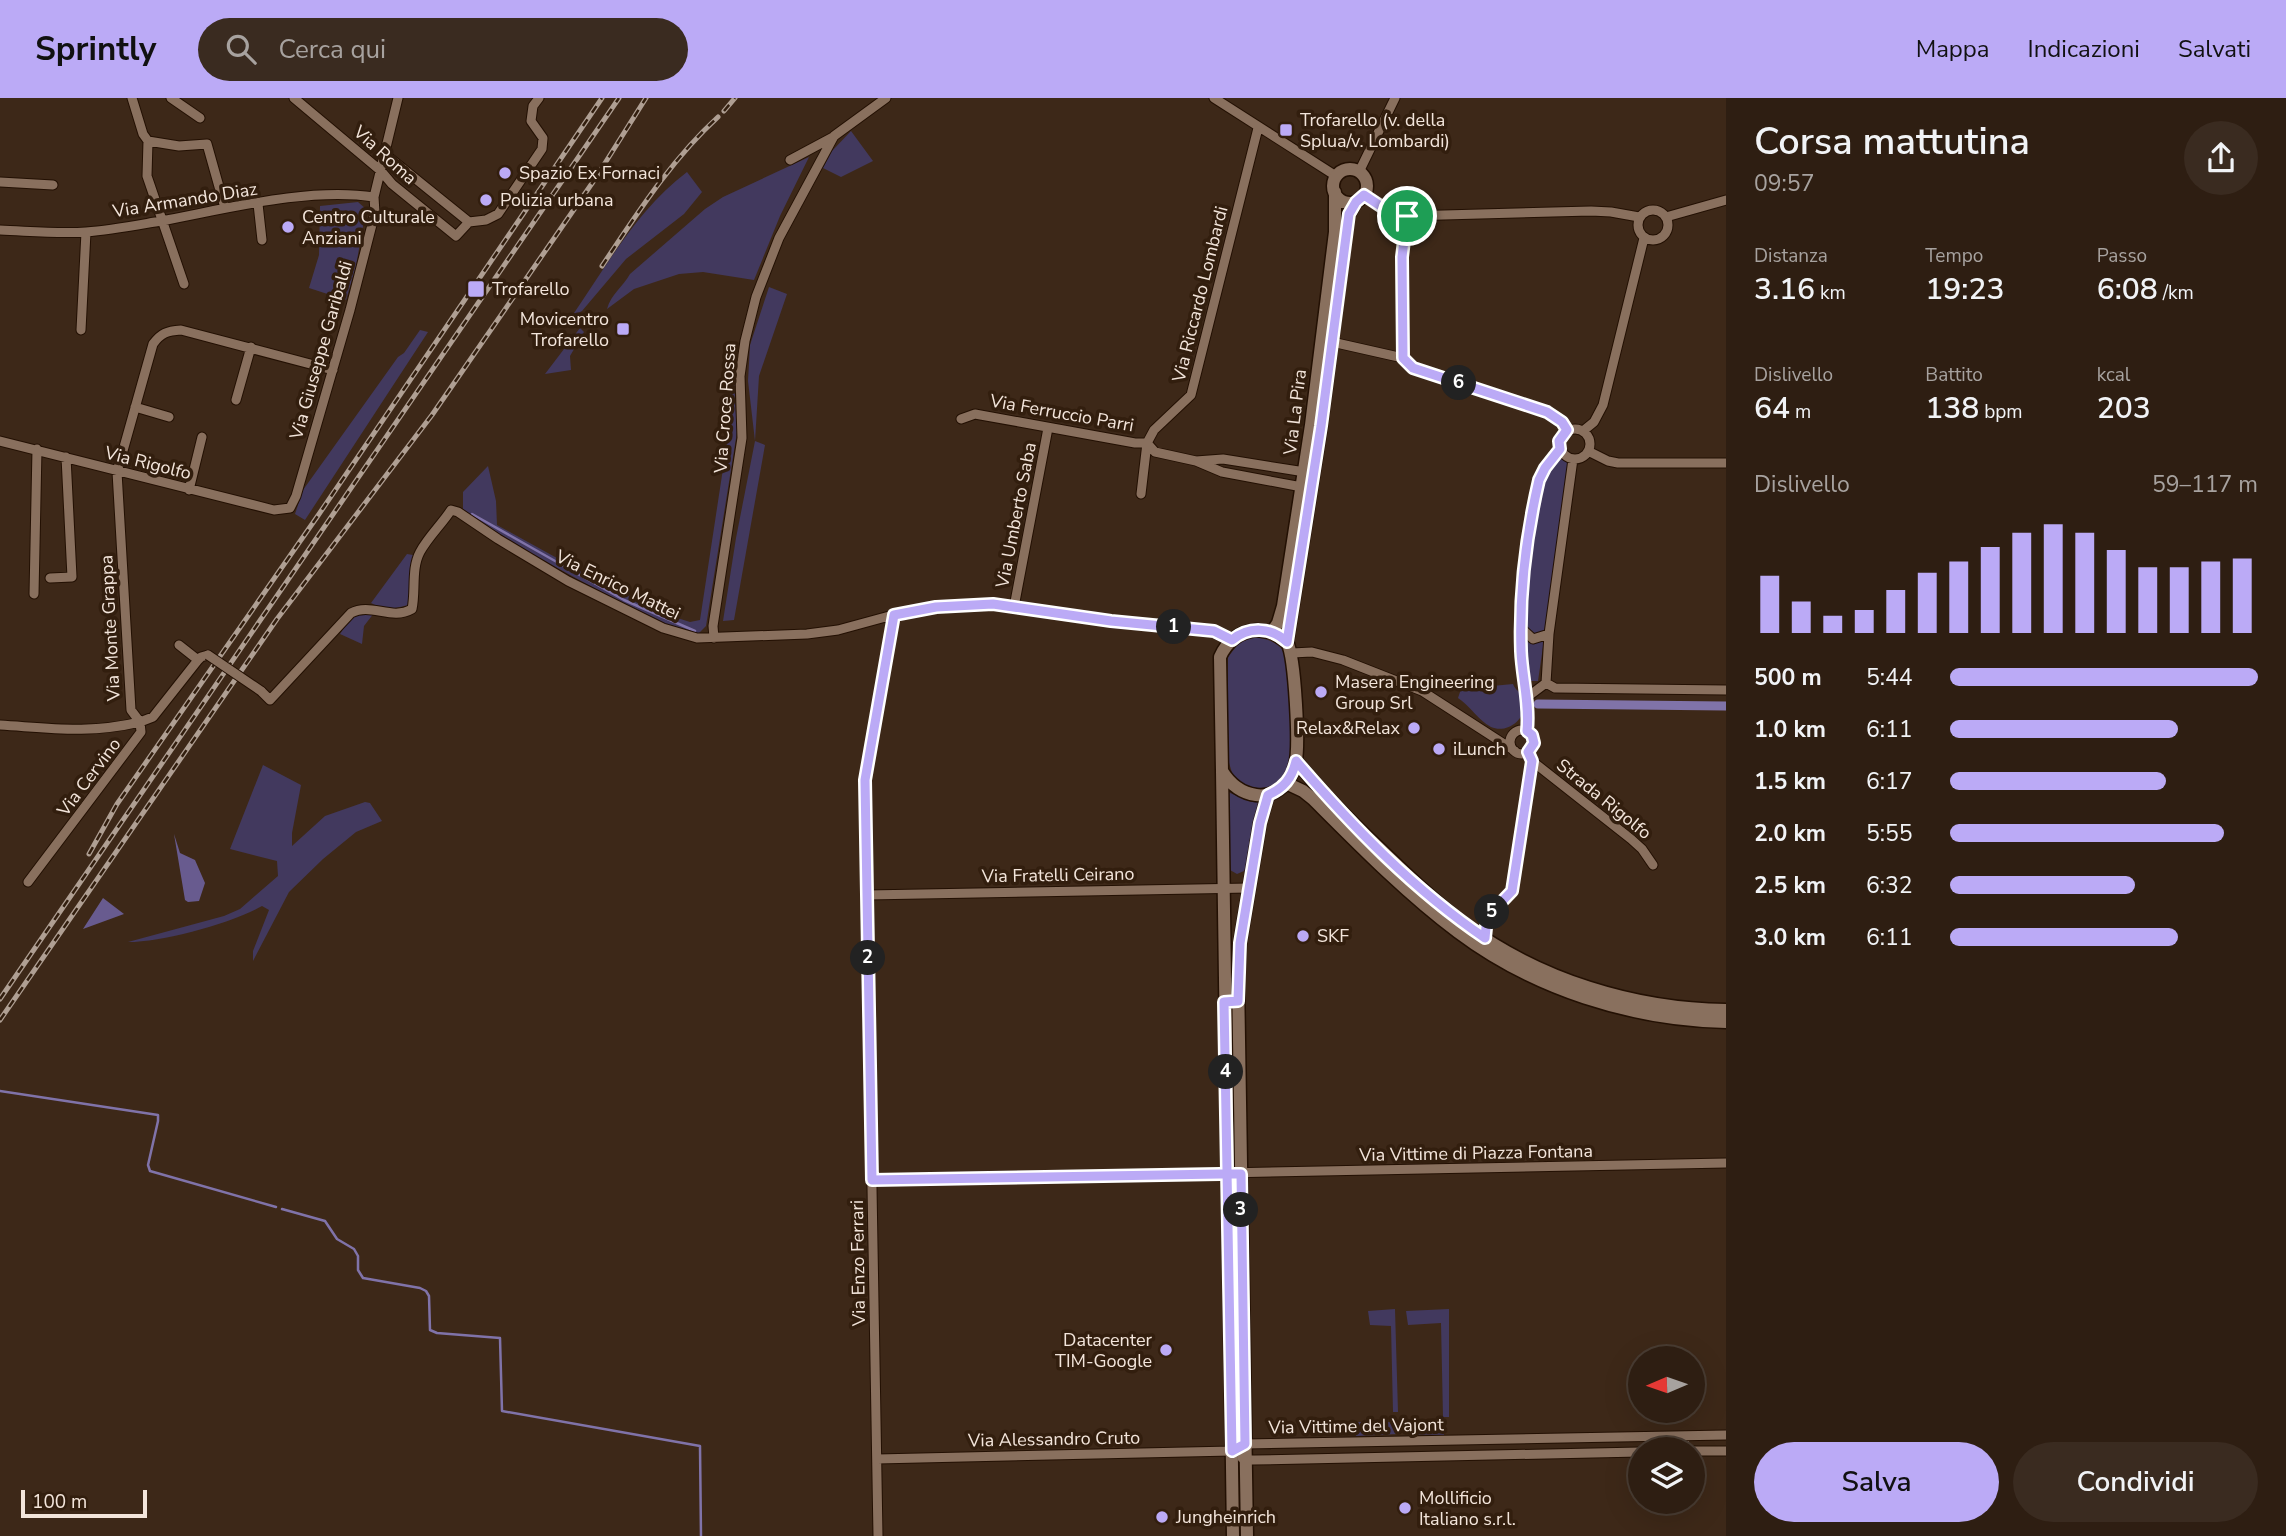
<!DOCTYPE html>
<html lang="it">
<head>
<meta charset="utf-8">
<style>
  :root { --surface:#2e1e12; --page:#3a2b20; --text:#f1f3f6; --muted:#a7a29f; --line:#493c32; --accent:#bbaaf6 }
  body { margin:0; font-family:"Nunito Sans",sans-serif; background:var(--page); color:var(--text); height:100vh; display:flex; flex-direction:column; font-size:26px; white-space:nowrap }
  * { box-sizing:border-box; margin:0 }
  p { font-size:23px; color:var(--muted) }
  .icon { flex:none; width:38px; height:38px; fill:none; stroke:currentColor; stroke-width:2; stroke-linecap:round; stroke-linejoin:round }
  .map { position:relative; flex:1; overflow:hidden }
  .panel { display:flex; flex-direction:column; background:var(--surface); width:560px }
  .panel>* { flex:none }
  .needle { width:46px; rotate:268deg }
  .controls { position:absolute; left:1628px; top:1248px; display:grid; gap:14px }
  .controls a { display:grid; place-items:center; width:77px; height:77px; border-radius:50%; background:var(--surface); box-shadow:0 7px 28px #0002,0 0 0 2px var(--line); font-size:35px }
  .scale { position:absolute; left:21px; bottom:18px; width:126px; box-sizing:border-box; padding-left:7px; border:4px solid #f3e5db; border-top:0; font-size:19px; line-height:24px; white-space:nowrap; color:#f3e5db; -webkit-text-stroke:5px #321e0e; paint-order:stroke }
  .pin { position:absolute; display:grid; place-items:center; width:60px; height:60px; color:#fff; margin:-30px; border:4px solid #fff; border-radius:50%; box-shadow:0 2px 7px #0007 }
  .km { position:absolute; width:35px; height:35px; margin:-18px; border-radius:50%; background:#222; color:#fff; font-size:19px; line-height:35px; text-align:center }
  .round { display:grid; place-items:center; flex:none; width:74px; height:74px; border-radius:37px; background:var(--page) }
  .head { display:flex; align-items:center; justify-content:space-between; height:119px; padding:0 28px }
  h1 { font-size:38px; font-weight:600; line-height:52px }
  .stats { display:grid; grid-template-columns:repeat(3,1fr); gap:10px; height:119px; padding:7px 28px }
  .stats div { display:grid; align-content:center }
  .stats b { font-size:30px; font-weight:600 }
  .stats small { font-size:19px; font-weight:400 }
  .stats p { font-size:19px }
  .chart { height:196px; padding:14px 28px }
  .chart p { display:flex; justify-content:space-between }
  .chart svg { width:100%; height:126px; margin-top:7px; stroke:var(--accent); stroke-width:6 }
  .cta { display:flex; gap:14px; margin-top:auto; padding:14px 28px }
  .cta a { flex:1; height:80px; border-radius:42px; background:var(--accent); color:#111; font-size:28px; font-weight:600; line-height:80px; text-align:center }
  .cta a+a { background:var(--page); color:var(--text) }
  ul { padding:0 28px; list-style:none; font-size:23px }
  li { display:grid; grid-template-columns:112px 84px 1fr; align-items:center; height:52px }
  li i { height:18px; border-radius:9px; background:var(--accent) }
  header { display:flex; align-items:center; gap:42px; box-sizing:border-box; height:98px; padding:0 35px; background:var(--accent); color:#111 }
  header strong { font-size:33px }
  nav { display:flex; gap:38px; margin-inline-start:auto; font-size:24px }
  .search { width:490px; height:63px; background:var(--page); display:flex; align-items:center; gap:18px; box-sizing:border-box; padding:0 24px; border-radius:38px; color:var(--muted); font-size:26px }
  main { display:flex; flex:1; min-height:0 }
  .map>svg:first-child { display:block }
</style>
</head>
<body>
<header>
<strong>Sprintly</strong>
<div class="search"><svg class="icon" aria-label="search" viewBox="0 0 24 24"><circle cx="10" cy="10" r="6"/><path d="M15 15l6 6"/></svg>Cerca qui</div>
<nav><a>Mappa</a><a>Indicazioni</a><a>Salvati</a></nav>
</header>
<main>
<div class="map">
<svg width="1726" height="1438" viewBox="0 0 1726 1438">
  <rect width="100%" height="100%" fill="#3d2818"/>
  <path fill="#42395e" d="M851,33L873,63L841,79L823,70L832,53Z
    M809,59L780,118L754,182L703,174L679,176L634,191L607,211C611,196 623,189 630,176L705,111L723,99Z
    M687,74L702,94L684,116L626,161L582,213L572,218C607,167 637,112 687,74Z
    M358,104L366,111L356,168L346,202L309,190L319,157L320,108Z
    M769,189L787,196L759,278L755,343L765,347L734,522L723,523L736,440L755,343L748,283L750,247Z
    M580,230L584,234L570,258L571,272L545,276Z
    M420,232L428,234L305,422L295,416L303,392L398,259L404,255Z
    M729,276L734,282L737,334L706,528L696,538C665,528 637,513 608,497C558,471 509,444 463,411V394L488,368L496,403L497,427L584,475L671,518L690,524L700,522L731,318Z
    M1563,360L1568,364L1567,373L1546,530L1539,536L1532,537L1525,529L1526,482L1538,399L1545,380L1557,361Z
    M407,456L413,457V491L408,507C395,511 383,512 371,505Z
    M360,515H374L364,528L362,546L340,536L351,519Z
    M1254,539C1273,541 1285,548 1289,567L1291,665L1285,678L1273,688L1263,691L1245,688L1233,678L1227,658L1228,559L1239,545Z
    M1525,542L1536,544L1544,542L1538,583H1529Z
    M1513,586C1515,592 1520,593 1522,599C1531,617 1509,637 1491,629C1479,623 1470,608 1458,600L1461,591Z
    M263,667L301,687L292,735V748L325,718L365,704L370,705L382,723L356,734L323,761L289,794L253,863V853L269,812L262,808C232,825 163,844 128,844L224,818L240,811L278,778L277,763L230,751Z
    M1228,694L1251,704H1258L1247,769L1244,773L1237,776L1230,772L1229,769Z
    M1395,1211L1398,1314H1393L1391,1228L1370,1227L1368,1213Z
    M1449,1211V1319H1443L1441,1225L1408,1227L1406,1213Z
    M1406,1323H1443L1444,1337L1405,1336Z
    M1356,1324H1396L1397,1336L1356,1338Z"/>
  <path fill="#685b8f" d="M174,736L180,755L195,762L205,785L199,803L188,804L185,802Z
    M103,800L124,816L83,831Z"/>
  <g fill="none" stroke-linecap="round" stroke-linejoin="round">
    <path stroke="#8073a9" stroke-width="2.5" d="M472,416L624,502L695,533
      M0,993L158,1017V1023L148,1067L150,1073L276,1109
      M282,1111L325,1123L337,1141L354,1151L358,1158V1172L363,1180L420,1190L426,1193L429,1198L430,1232L437,1235L500,1240L502,1313L700,1348L701,1438"/>
    <path stroke="#8073a9" stroke-width="9" d="M1538,606L1726,608"/>
    <g stroke="#231003" stroke-width="11">
      <path id="street" d="M132,0L143,36L148,43L147,78L184,186
        M171,0L200,20
        M294,0L381,73L392,86L456,138L469,124L386,57
        M1214,0L1336,78
        M148,43L179,48L207,46L225,110
        M790,62L833,39
        M1359,74L1395,0
        M0,84L53,87
        M1364,97L1391,115L1407,118L1591,113L1611,114L1639,119
        M258,106L262,142
        M1638 127a15 15 0 1 1 30 0a15 15 0 1 1-30 0Z
        M1407,118L1402,159L1403,260L1413,270L1547,314L1562,324L1567,332
        M1666,119L1726,102
        M469,124L486,122L498,116L542,51L543,40L531,23L533,8L539,0
        M0,132C28,133 58,136 86,134C111,132 137,127 161,123C226,111 308,89 374,99
        M81,232L86,134
        M1332,244L1403,260
        M236,302L251,249
        M135,309L169,319
        M961,321L975,316L1135,345H1147L1155,354L1196,363
        M1560 346a15 15 0 1 1 30 0a15 15 0 1 1-30 0Z
        M1583,333L1594,324L1603,307L1644,140
        M0,343L274,412L290,410L296,398L350,212L375,115L374,99L398,0
        M1588,353L1608,363L1618,365H1726
        M1302,389L1222,374L1196,363L1223,361L1305,374
        M189,392L202,339
        M1141,396L1147,345L1154,332L1191,297L1258,30
        M50,480L72,479L66,359
        M34,496L37,351
        M1014,509L1048,330
        M1521,530L1533,541L1549,536
        M714,540L713,528L742,340L740,278L745,243L756,199L779,140L834,38L886,0
        M179,547L198,562
        M1292,555L1312,554L1343,562L1422,593L1515,653
        M1546,585L1555,590L1726,592
        M261,593L270,602L351,515C371,504 391,523 412,511C416,493 411,471 420,454C428,439 442,426 451,412L458,414L498,441L568,483L663,530L697,540L807,536L838,532L893,517L936,509L993,506L1111,523L1214,532L1232,542
        M1526,600L1546,585L1549,536L1573,361
        M0,627C50,630 90,636 140,624L131,612L117,374L153,246C161,235 167,233 181,232L333,272
        M1510 644a12 12 0 1 1 24 0a12 12 0 1 1-24 0Z
        M1527,633C1530,606 1522,579 1521,553C1519,495 1526,438 1539,382L1545,371L1560,351
        M1532,663L1631,741L1642,751L1653,767
        M28,784L141,634L140,624L153,619L198,562L201,559L208,557
        M867,797L1249,790
        M1485,840L1487,819L1512,793L1532,663L1528,654
        M872,1082L1726,1065
        M1684,1338L1685,1351
        M1692,1353H1726
        M1242,1360L1246,1362H1254L1640,1354
        M877,1361L1232,1353L1245,1346L1726,1337
        M878,1438L865,682L893,517"/>
    </g>
    <g stroke="#231003" stroke-width="15">
      <path id="secondary" d="M1333 88a17 17 0 1 1 34 0a17 17 0 1 1-34 0Z
        M1256,532L1272,534L1287,544C1295,559 1300,650 1295,667C1291,684 1276,700 1256,697C1241,695 1230,686 1222,673L1220,559C1227,543 1239,534 1256,532Z
        M1272,534L1278,525L1283,508L1311,327L1335,134V94
        M1287,544L1321,328L1345,138L1349,116L1356,104
        M1296,663C1322,695 1351,724 1381,752C1408,778 1435,804 1465,827C1540,882 1634,911 1726,912
        M1222,673L1233,1438
        M1286,685L1303,693L1313,701C1359,747 1406,795 1458,834C1534,891 1631,922 1726,924
        M1247,1438L1238,880L1240,845L1260,725L1268,697"/>
    </g>
    <use href="#street" stroke="#89705e" stroke-width="9"/>
    <use href="#secondary" stroke="#89705e" stroke-width="12"/>
    <g stroke="#af9f93" stroke-width="5">
      <path id="rail" d="M724,13L735,0
        M602,168C637,116 671,62 718,19
        M89,756L117,706L317,419L602,0
        M0,901L619,0
        M0,922L277,521L432,317L595,81L646,0"/>
    </g>
    <use href="#rail" stroke="#321e0e" stroke-width="2.5" stroke-dasharray="8" stroke-linecap="butt"/>
    <g stroke="#231003" stroke-width="11" stroke-linecap="butt">
      <path id="street-bridge" d="M208,557L261,593"/>
    </g>
    <use href="#street-bridge" stroke="#89705e" stroke-width="9"/>
  </g>
  <g fill="none" stroke-linecap="round" stroke-linejoin="round">
    <g stroke="#fff" stroke-width="14">
      <path id="route" d="M1407,118L1391,115L1364,97L1356,104L1349,116L1321,328L1287,544C1271,529 1249,528 1232,542L1214,533L1111,523L993,506L936,509L894,517L865,682L872,1082L1220,1076H1241L1245,1346L1232,1353L1224,904L1238,903L1240,845L1260,725L1268,697C1284,690 1292,680 1296,663C1352,728 1414,792 1485,840L1487,819L1512,793L1532,663L1528,654L1534,645L1532,637L1527,633C1530,606 1522,579 1521,553C1519,495 1526,438 1539,382L1545,370L1560,351L1559,343L1567,332L1562,324L1547,314L1413,270L1403,260L1402,159L1407,118"/>
    </g>
    <use href="#route" stroke="#bbaaf6" stroke-width="9"/>
  </g>
  <g fill="#bbaaf6" stroke="#321e0e" stroke-width="2.5">
    <rect x="1279" y="25" width="14" height="14" rx="3.5"/>
    <circle cx="505" cy="75" r="7"/>
    <circle cx="486" cy="102" r="7"/>
    <circle cx="288" cy="129" r="7"/>
    <rect x="467" y="182" width="18" height="18" rx="3.5"/>
    <rect x="616" y="224" width="14" height="14" rx="3.5"/>
    <circle cx="1321" cy="594" r="7"/>
    <circle cx="1414" cy="630" r="7"/>
    <circle cx="1439" cy="651" r="7"/>
    <circle cx="1303" cy="838" r="7"/>
    <circle cx="1166" cy="1252" r="7"/>
    <circle cx="1405" cy="1410" r="7"/>
    <circle cx="1162" cy="1419" r="7"/>
  </g>
  <g text-anchor="middle" stroke-width="7" stroke-linejoin="round" paint-order="stroke">
    <g font-size="18" fill="#f3e5db" stroke="#321e0e" text-anchor="start">
      <text x="1300" y="28">Trofarello (v. della<tspan x="1300" dy="21">Splua/v. Lombardi)</tspan></text>
      <text x="519" y="81">Spazio Ex Fornaci</text>
      <text x="500" y="108">Polizia urbana</text>
      <text x="302" y="125">Centro Culturale<tspan x="302" dy="21">Anziani</tspan></text>
      <text x="492" y="197">Trofarello</text>
      <text x="609" y="227" text-anchor="end">Movicentro<tspan x="609" dy="21">Trofarello</tspan></text>
      <text x="1335" y="590">Masera Engineering<tspan x="1335" dy="21">Group Srl</tspan></text>
      <text x="1400" y="636" text-anchor="end">Relax&amp;Relax</text>
      <text x="1453" y="657">iLunch</text>
      <text x="1317" y="844">SKF</text>
      <text x="1152" y="1248" text-anchor="end">Datacenter<tspan x="1152" dy="21">TIM-Google</tspan></text>
      <text x="1419" y="1406">Mollificio<tspan x="1419" dy="21">Italiano s.r.l.</tspan></text>
      <text x="1176" y="1425">Jungheinrich</text>
    </g>
    <g font-size="18" fill="#f3e5db" stroke="#321e0e">
      <text transform="translate(385 57) rotate(42)" y="6">Via Roma</text>
      <text transform="translate(185 102) rotate(-9)" y="6">Via Armando Diaz</text>
      <text transform="translate(1200 196) rotate(-76)" y="6">Via Riccardo Lombardi</text>
      <text transform="translate(321 252) rotate(-74)" y="6">Via Giuseppe Garibaldi</text>
      <text transform="translate(725 310) rotate(-86)" y="6">Via Croce Rossa</text>
      <text transform="translate(1295 314) rotate(-83)" y="6">Via La Pira</text>
      <text transform="translate(1062 315) rotate(10)" y="6">Via Ferruccio Parri</text>
      <text transform="translate(148 365) rotate(14)" y="6">Via Rigolfo</text>
      <text transform="translate(1016 417) rotate(-79)" y="6">Via Umberto Saba</text>
      <text transform="translate(618 487) rotate(26)" y="6">Via Enrico Mattei</text>
      <text transform="translate(110 530) rotate(-93)" y="6">Via Monte Grappa</text>
      <text transform="translate(89 679) rotate(-53)" y="6">Via Cervino</text>
      <text transform="translate(1604 701) rotate(39)" y="6">Strada Rigolfo</text>
      <text transform="translate(1058 777) rotate(-1)" y="6">Via Fratelli Ceirano</text>
      <text transform="translate(1476 1055) rotate(-1)" y="6">Via Vittime di Piazza Fontana</text>
      <text transform="translate(858 1165) rotate(-91)" y="6">Via Enzo Ferrari</text>
      <text transform="translate(1356 1328) rotate(-1)" y="6">Via Vittime del Vajont</text>
      <text transform="translate(1054 1341) rotate(-1)" y="6">Via Alessandro Cruto</text>
    </g>
  </g>
</svg>
<div class="controls">
<a><svg class="needle" viewBox="-14 -14 28 28"><path d="M0-13l5 13h-10z" fill="#e53935"/><path d="M0 13l5-13h-10z" fill="#a7a29f"/></svg></a>
<a><svg class="icon" aria-label="layers" viewBox="0 0 24 24"><path d="M12 4l9 5-9 5-9-5zM3 14l9 5 9-5"/></svg></a>
</div>
<div class="scale">100 m</div>
<div class="pin" style="left:1407px;top:118px;background:#1e9e55"><svg class="icon" aria-label="arrive" viewBox="0 0 24 24"><path d="M6 21V4h12l-3 4 3 4H6"/></svg></div>
<b class="km" style="left:1174px;top:529px">1</b>
<b class="km" style="left:868px;top:860px">2</b>
<b class="km" style="left:1241px;top:1112px">3</b>
<b class="km" style="left:1226px;top:974px">4</b>
<b class="km" style="left:1492px;top:814px">5</b>
<b class="km" style="left:1459px;top:285px">6</b>
</div>
<section class="panel">
<div class="head"><div><h1>Corsa mattutina</h1><p>09:57</p></div><a class="round"><svg class="icon" aria-label="share" viewBox="0 0 24 24"><path d="M12 15V3M7 8l5-5 5 5M5 13v7h14v-7"/></svg></a></div>
<div class="stats">
<div><p>Distanza</p><b>3.16<small> km</small></b></div>
<div><p>Tempo</p><b>19:23</b></div>
<div><p>Passo</p><b>6:08<small> /km</small></b></div>
</div>
<div class="stats">
<div><p>Dislivello</p><b>64<small> m</small></b></div>
<div><p>Battito</p><b>138<small> bpm</small></b></div>
<div><p>kcal</p><b>203</b></div>
</div>
<div class="chart"><p><span>Dislivello</span>59–117 m</p>
<svg viewBox="0 0 160 44" preserveAspectRatio="none"><path d="M5 44V24M15 44V33M25 44V38M35 44V36M45 44V29M55 44V23M65 44V19M75 44V14M85 44V9M95 44V6M105 44V9M115 44V15M125 44V21M135 44V21M145 44V19M155 44V18"/></svg>
</div>
<ul>
<li><b>500 m</b>5:44<i style="width:100%"></i></li>
<li><b>1.0 km</b>6:11<i style="width:74%"></i></li>
<li><b>1.5 km</b>6:17<i style="width:70%"></i></li>
<li><b>2.0 km</b>5:55<i style="width:89%"></i></li>
<li><b>2.5 km</b>6:32<i style="width:60%"></i></li>
<li><b>3.0 km</b>6:11<i style="width:74%"></i></li>
</ul>
<div class="cta"><a>Salva</a><a>Condividi</a></div>
</section>
</main>
</body>
</html>
